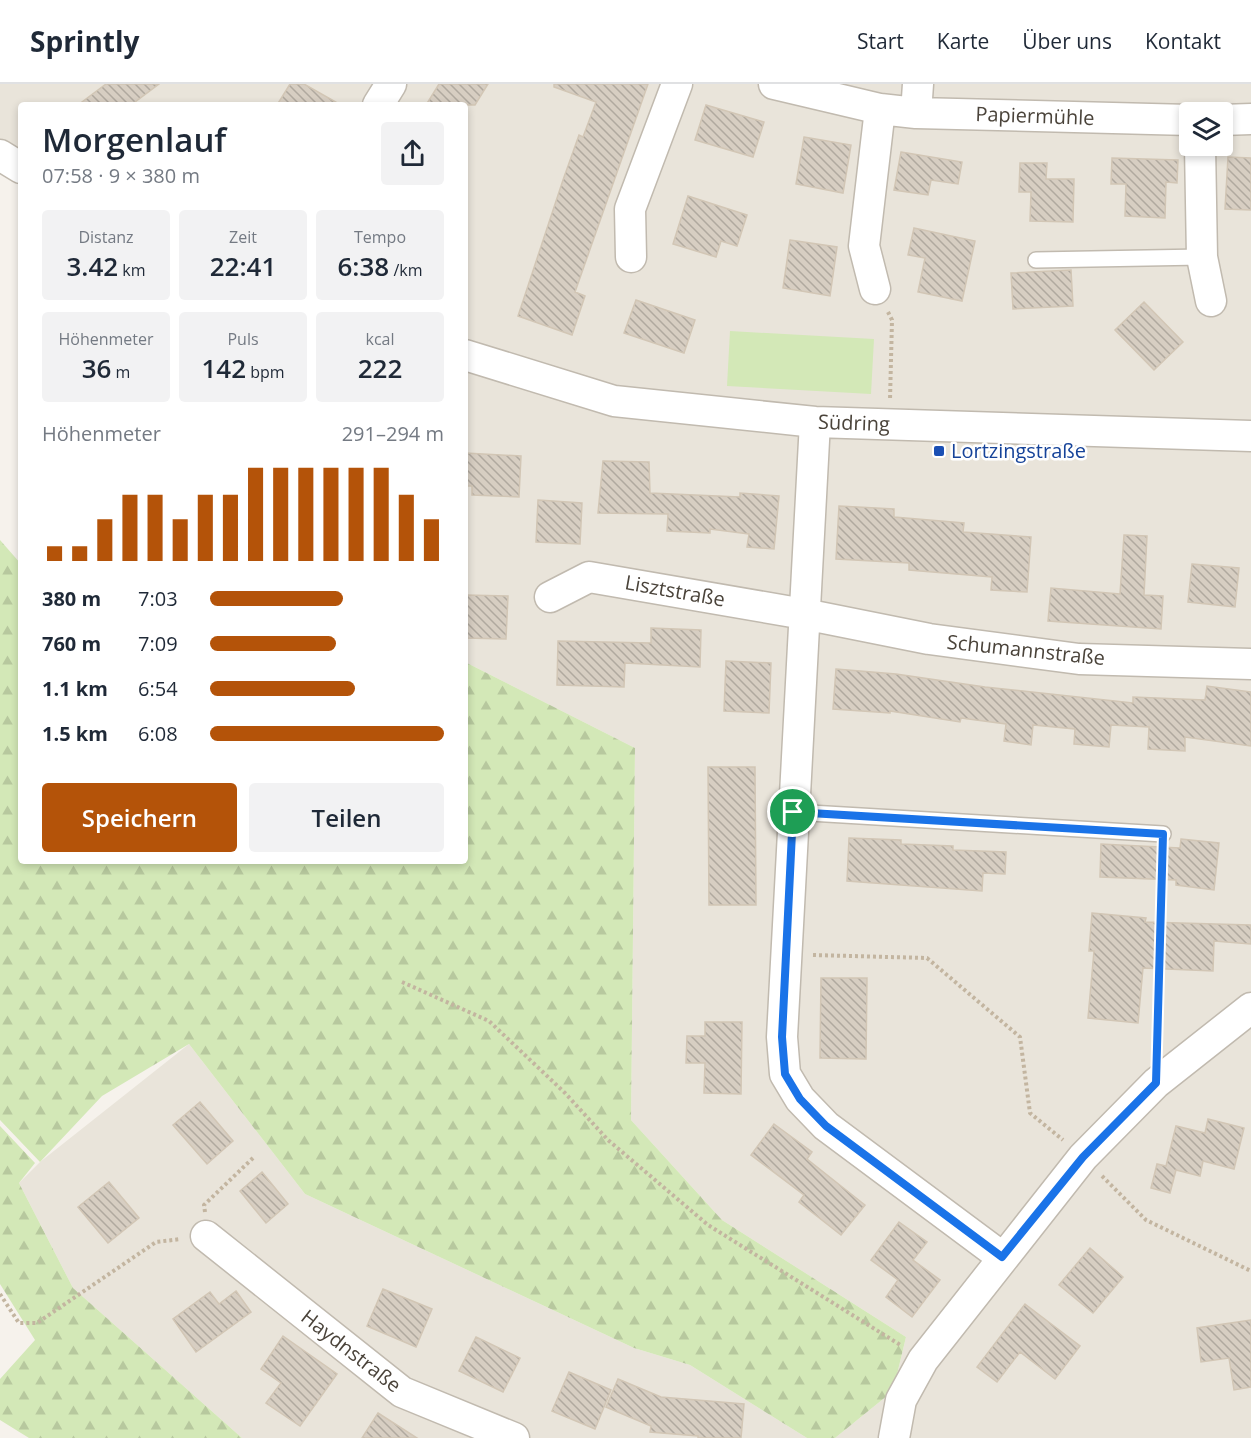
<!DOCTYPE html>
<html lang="de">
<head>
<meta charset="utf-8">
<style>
  :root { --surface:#fff; --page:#f2f2f3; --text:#1f2937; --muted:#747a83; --line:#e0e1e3; --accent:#b45309 }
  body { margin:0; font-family:"Open Sans",sans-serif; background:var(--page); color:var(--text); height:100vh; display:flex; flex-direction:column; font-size:22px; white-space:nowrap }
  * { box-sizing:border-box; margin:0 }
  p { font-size:20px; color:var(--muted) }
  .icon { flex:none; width:33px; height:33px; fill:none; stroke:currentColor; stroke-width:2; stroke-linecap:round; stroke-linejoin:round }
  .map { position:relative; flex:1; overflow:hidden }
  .panel { position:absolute; left:18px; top:18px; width:450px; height:762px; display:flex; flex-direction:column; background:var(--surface); border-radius:6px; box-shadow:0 3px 9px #0003 }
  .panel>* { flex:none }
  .controls { position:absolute; left:1179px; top:18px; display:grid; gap:12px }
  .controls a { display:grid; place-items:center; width:54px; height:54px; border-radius:6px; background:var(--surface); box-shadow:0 3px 9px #0003; font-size:30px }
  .pin { position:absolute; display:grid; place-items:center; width:51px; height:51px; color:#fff; margin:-26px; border:3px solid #fff; border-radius:50%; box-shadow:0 2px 6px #0007 }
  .round { display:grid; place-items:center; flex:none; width:63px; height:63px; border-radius:6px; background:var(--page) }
  .headline { display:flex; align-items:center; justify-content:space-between; height:102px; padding:0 24px }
  h1 { font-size:33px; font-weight:600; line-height:45px }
  .metrics { display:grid; grid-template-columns:repeat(3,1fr); gap:9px; height:102px; padding:6px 24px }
  .metrics div { display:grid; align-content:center; border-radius:6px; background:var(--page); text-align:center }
  .metrics b { font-size:26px; font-weight:600 }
  .metrics small { font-size:16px; font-weight:400 }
  .metrics p { font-size:16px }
  .chart { height:168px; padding:12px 24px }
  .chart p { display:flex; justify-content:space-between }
  .chart svg { width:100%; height:108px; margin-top:6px; stroke:var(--accent); stroke-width:6 }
  .primary-button { display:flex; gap:12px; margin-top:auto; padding:12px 24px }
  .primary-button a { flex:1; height:69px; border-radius:6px; background:var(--accent); color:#fff; font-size:24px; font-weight:600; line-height:69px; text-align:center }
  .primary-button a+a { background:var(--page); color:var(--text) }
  ul { padding:0 24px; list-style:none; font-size:20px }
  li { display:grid; grid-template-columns:96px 72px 1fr; align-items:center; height:45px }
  li i { height:15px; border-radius:8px; background:var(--accent) }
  header { display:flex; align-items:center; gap:36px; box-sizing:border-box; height:84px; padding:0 30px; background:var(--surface); border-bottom:2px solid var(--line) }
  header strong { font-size:28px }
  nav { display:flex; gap:33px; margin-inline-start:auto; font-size:21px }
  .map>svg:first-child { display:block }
</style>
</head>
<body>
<header>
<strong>Sprintly</strong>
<nav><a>Start</a><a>Karte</a><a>Über uns</a><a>Kontakt</a></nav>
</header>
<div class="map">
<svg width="1251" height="1354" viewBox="0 0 1251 1354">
  <defs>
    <pattern id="forest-firs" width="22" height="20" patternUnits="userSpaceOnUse" patternTransform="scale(1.5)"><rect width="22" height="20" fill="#d3e8b7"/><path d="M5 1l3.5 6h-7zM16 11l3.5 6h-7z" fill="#b7c89e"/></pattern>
    <pattern id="building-back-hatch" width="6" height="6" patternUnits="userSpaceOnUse" patternTransform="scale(1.5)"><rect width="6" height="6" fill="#d7cec2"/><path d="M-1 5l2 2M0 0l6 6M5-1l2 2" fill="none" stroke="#b0a99f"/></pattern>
  </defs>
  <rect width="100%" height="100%" fill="#f6f2ec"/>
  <path fill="#e9e4da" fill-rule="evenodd" d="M0,0H1251V1354H835L893,1307L906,1253L722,1136L631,1036L635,664L465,578V21H21V69L0,57ZM1190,28H1222V62H1190Z
    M189,960L305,1110L634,1264L690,1281L807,1354H242L73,1204L19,1099L40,1078Z"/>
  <path fill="url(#forest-firs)" d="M0,456L21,480V777H465V578L635,664L631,1036L722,1136L906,1253L893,1307L835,1354H807L690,1281L634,1264L305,1110L189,960L102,1012L40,1078L0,1036Z
    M0,1042L35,1079L19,1099L73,1204L242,1354H29L0,1336V1295L35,1256L0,1200Z"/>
  <path fill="#d3e8b7" d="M730,247L874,255L871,310L727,302Z"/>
  <path fill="url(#building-back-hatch)" stroke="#d2c6b5" stroke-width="1.5" d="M106,0H159L131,21H78Z
    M290,0H304L341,21H277Z
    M439,0H488L475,21H426Z
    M554,0H648L575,208L585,212L572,251L518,232L563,96L579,51L583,53L596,18L554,3Z
    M706,21L764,38L753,73L695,56Z
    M804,53L851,61L843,109L796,100Z
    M901,68L962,78L958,100L931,96L928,111L894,106Z
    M1228,73L1251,74V126L1225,125Z
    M1112,74L1178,76L1177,99L1166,98L1165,134L1125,132L1126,100H1111Z
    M1020,79H1047L1046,95H1074L1073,138L1030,137L1031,108H1019Z
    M688,112L747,131L737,162L721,157L716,173L673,160Z
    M914,144L975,157L962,217L918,208L925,174L908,171Z
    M790,156L837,163L830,212L783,204Z
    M1071,186L1073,222L1013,225L1011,189Z
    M636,216L695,236L684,269L624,249Z
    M1144,218L1183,258L1154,286L1115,246Z
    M465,369L521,372L519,413L472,411V402H465Z
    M603,377L649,378L650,409L740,413V409L779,412L774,465L747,463L749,450L710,445V449L667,447L668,430L598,429Z
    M538,416L582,419L580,460L536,458Z
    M839,422L894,425V433L964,439L963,448L1031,453L1027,508L991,506L992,493L909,486V479L836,475Z
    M1124,451L1147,452L1144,511L1163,512L1161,545L1048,537L1051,504L1120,510Z
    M1192,480L1239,484L1235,523L1188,518Z
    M465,511L508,512L506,555L465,554Z
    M651,544L701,546L700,583L625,579L624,603L557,601L558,557L651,559Z
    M726,577L771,579L769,629L724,627Z
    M836,585L896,590L985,603L1133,619V613L1205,616L1207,602L1251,608V662L1185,653V667L1148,665L1149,643L1111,641L1109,663L1074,660L1075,645L1033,641L1031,661L1004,657L1006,640L961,634L960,638L890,627V629L833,625Z
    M708,683H755L756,821H709Z
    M849,754L901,756V760L953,762V766L1006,768L1005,790L983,789L982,807L847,797Z
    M1181,755L1219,759L1214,806L1176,801V796L1100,793L1101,760L1180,764Z
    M1092,829L1146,834L1145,838L1251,841V860L1214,857L1213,887L1143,884L1138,939L1088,934L1094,867H1089Z
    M821,894H867L866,975L820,974Z
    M705,938H742L741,1010L704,1009L705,979H686L687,952H705Z
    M200,1018L233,1057L207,1080L173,1041Z
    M1208,1035L1244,1044L1234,1085L1203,1077L1200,1092L1176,1086L1170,1109L1151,1104L1157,1080L1166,1082L1176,1042L1205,1049Z
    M774,1040L812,1068L807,1075L865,1121L841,1151L799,1118L804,1111L751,1071Z
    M262,1088L288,1120L266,1139L240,1107Z
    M109,1098L139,1134L108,1159L78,1123Z
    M899,1138L927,1158L913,1176L940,1196L912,1233L886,1213L898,1196L871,1176Z
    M1090,1164L1123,1193L1093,1229L1059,1201Z
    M383,1205L432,1225L416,1263L367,1242Z
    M236,1207L251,1228L196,1268L173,1235L210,1208L219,1220Z
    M1025,1220L1080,1262L1055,1295L1020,1268L997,1298L977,1283Z
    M1251,1236V1303L1234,1306L1229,1274L1201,1278L1197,1244Z
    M283,1252L337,1290L300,1342L266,1319L281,1299L261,1285Z
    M476,1253L520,1274L503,1308L459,1287Z
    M569,1288L611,1306L595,1345L552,1327Z
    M618,1295L661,1313L744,1320L741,1354H698V1352L650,1348L651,1342L606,1323Z
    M378,1329L417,1354H362Z"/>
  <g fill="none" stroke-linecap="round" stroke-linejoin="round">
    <g stroke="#c1baaf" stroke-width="18">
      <path id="service" d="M1036,176L1202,173
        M793,728L1163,750"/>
    </g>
    <g stroke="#c1baaf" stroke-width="33">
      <path id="minor" d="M774,0L880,25L916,29L1190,36
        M378,21L391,0
        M916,29L918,0
        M1222,36L1251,35
        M1200,62L1202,173L1211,217
        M0,71L21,84
        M631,173L630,125L677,0
        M875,205L864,162L880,25
        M465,271L614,317L815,338L1251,352
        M815,338L782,953L785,990L800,1015L826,1042L1002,1173
        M550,513L589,493L804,530L929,555L1079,575L1251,580
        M206,1152L402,1308L514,1354
        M894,1354L901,1316L923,1276L1083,1073L1156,999L1251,924"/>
    </g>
    <path stroke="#c3b5a0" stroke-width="4" stroke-dasharray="3 3" stroke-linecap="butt" d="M888,228L892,236L890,316
      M813,871L927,874L1020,953L1030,1029L1063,1056
      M402,898L489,937L565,1009L608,1056L708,1141L902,1262
      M1157,963L1163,769
      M1102,1092L1146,1136L1251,1187
      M205,1128L204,1121L254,1073
      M0,1210L19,1239H37L156,1158L181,1155"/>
    <use href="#service" stroke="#fff" stroke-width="15"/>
    <use href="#minor" stroke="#fff" stroke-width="30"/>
  </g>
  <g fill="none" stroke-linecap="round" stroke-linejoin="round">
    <g stroke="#fff" stroke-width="12">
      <path id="route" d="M793,728L1163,750L1156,999L1083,1073L1002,1173L826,1042L800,1015L785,990L782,953Z"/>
    </g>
    <use href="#route" stroke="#1a73e8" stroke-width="8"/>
  </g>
  <rect fill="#1a4fb4" stroke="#fff" stroke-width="2" x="933" y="361" width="12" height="12" rx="3"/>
  <g text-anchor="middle" stroke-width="5" stroke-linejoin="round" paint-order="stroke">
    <g font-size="20" fill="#4a433a" stroke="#fff">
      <text transform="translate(1035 32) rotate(2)" y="7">Papiermühle</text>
      <text transform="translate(854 339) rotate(2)" y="7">Südring</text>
      <text transform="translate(675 507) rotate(10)" y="7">Lisztstraße</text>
      <text transform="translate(1026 566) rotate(6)" y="7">Schumannstraße</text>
      <text transform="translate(351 1267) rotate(38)" y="7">Haydnstraße</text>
    </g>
    <g font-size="20" fill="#164399" stroke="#fff" text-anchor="start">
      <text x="951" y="374">Lortzingstraße</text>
    </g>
  </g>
</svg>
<div class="controls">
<a><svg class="icon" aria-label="layers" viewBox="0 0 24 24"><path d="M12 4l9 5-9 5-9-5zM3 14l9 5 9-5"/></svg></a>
</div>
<div class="pin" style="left:793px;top:728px;background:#1e9e55"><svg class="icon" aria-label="arrive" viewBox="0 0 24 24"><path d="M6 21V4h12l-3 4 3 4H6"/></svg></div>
<section class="panel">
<div class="headline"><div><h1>Morgenlauf</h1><p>07:58 · 9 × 380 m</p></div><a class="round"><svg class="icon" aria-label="share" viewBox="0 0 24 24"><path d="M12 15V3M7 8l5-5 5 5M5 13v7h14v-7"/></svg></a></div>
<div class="metrics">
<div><p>Distanz</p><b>3.42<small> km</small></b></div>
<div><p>Zeit</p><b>22:41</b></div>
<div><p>Tempo</p><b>6:38<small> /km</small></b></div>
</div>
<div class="metrics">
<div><p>Höhenmeter</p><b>36<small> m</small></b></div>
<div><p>Puls</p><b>142<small> bpm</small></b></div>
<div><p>kcal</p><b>222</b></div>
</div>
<div class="chart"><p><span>Höhenmeter</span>291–294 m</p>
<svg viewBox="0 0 160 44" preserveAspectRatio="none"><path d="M5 44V38M15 44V38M25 44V27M35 44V17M45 44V17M55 44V27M65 44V17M75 44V17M85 44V6M95 44V6M105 44V6M115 44V6M125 44V6M135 44V6M145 44V17M155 44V27"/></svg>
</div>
<ul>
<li><b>380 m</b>7:03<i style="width:57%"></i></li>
<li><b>760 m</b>7:09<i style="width:54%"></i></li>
<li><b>1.1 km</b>6:54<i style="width:62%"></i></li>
<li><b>1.5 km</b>6:08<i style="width:100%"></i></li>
</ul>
<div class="primary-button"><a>Speichern</a><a>Teilen</a></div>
</section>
</div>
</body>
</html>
